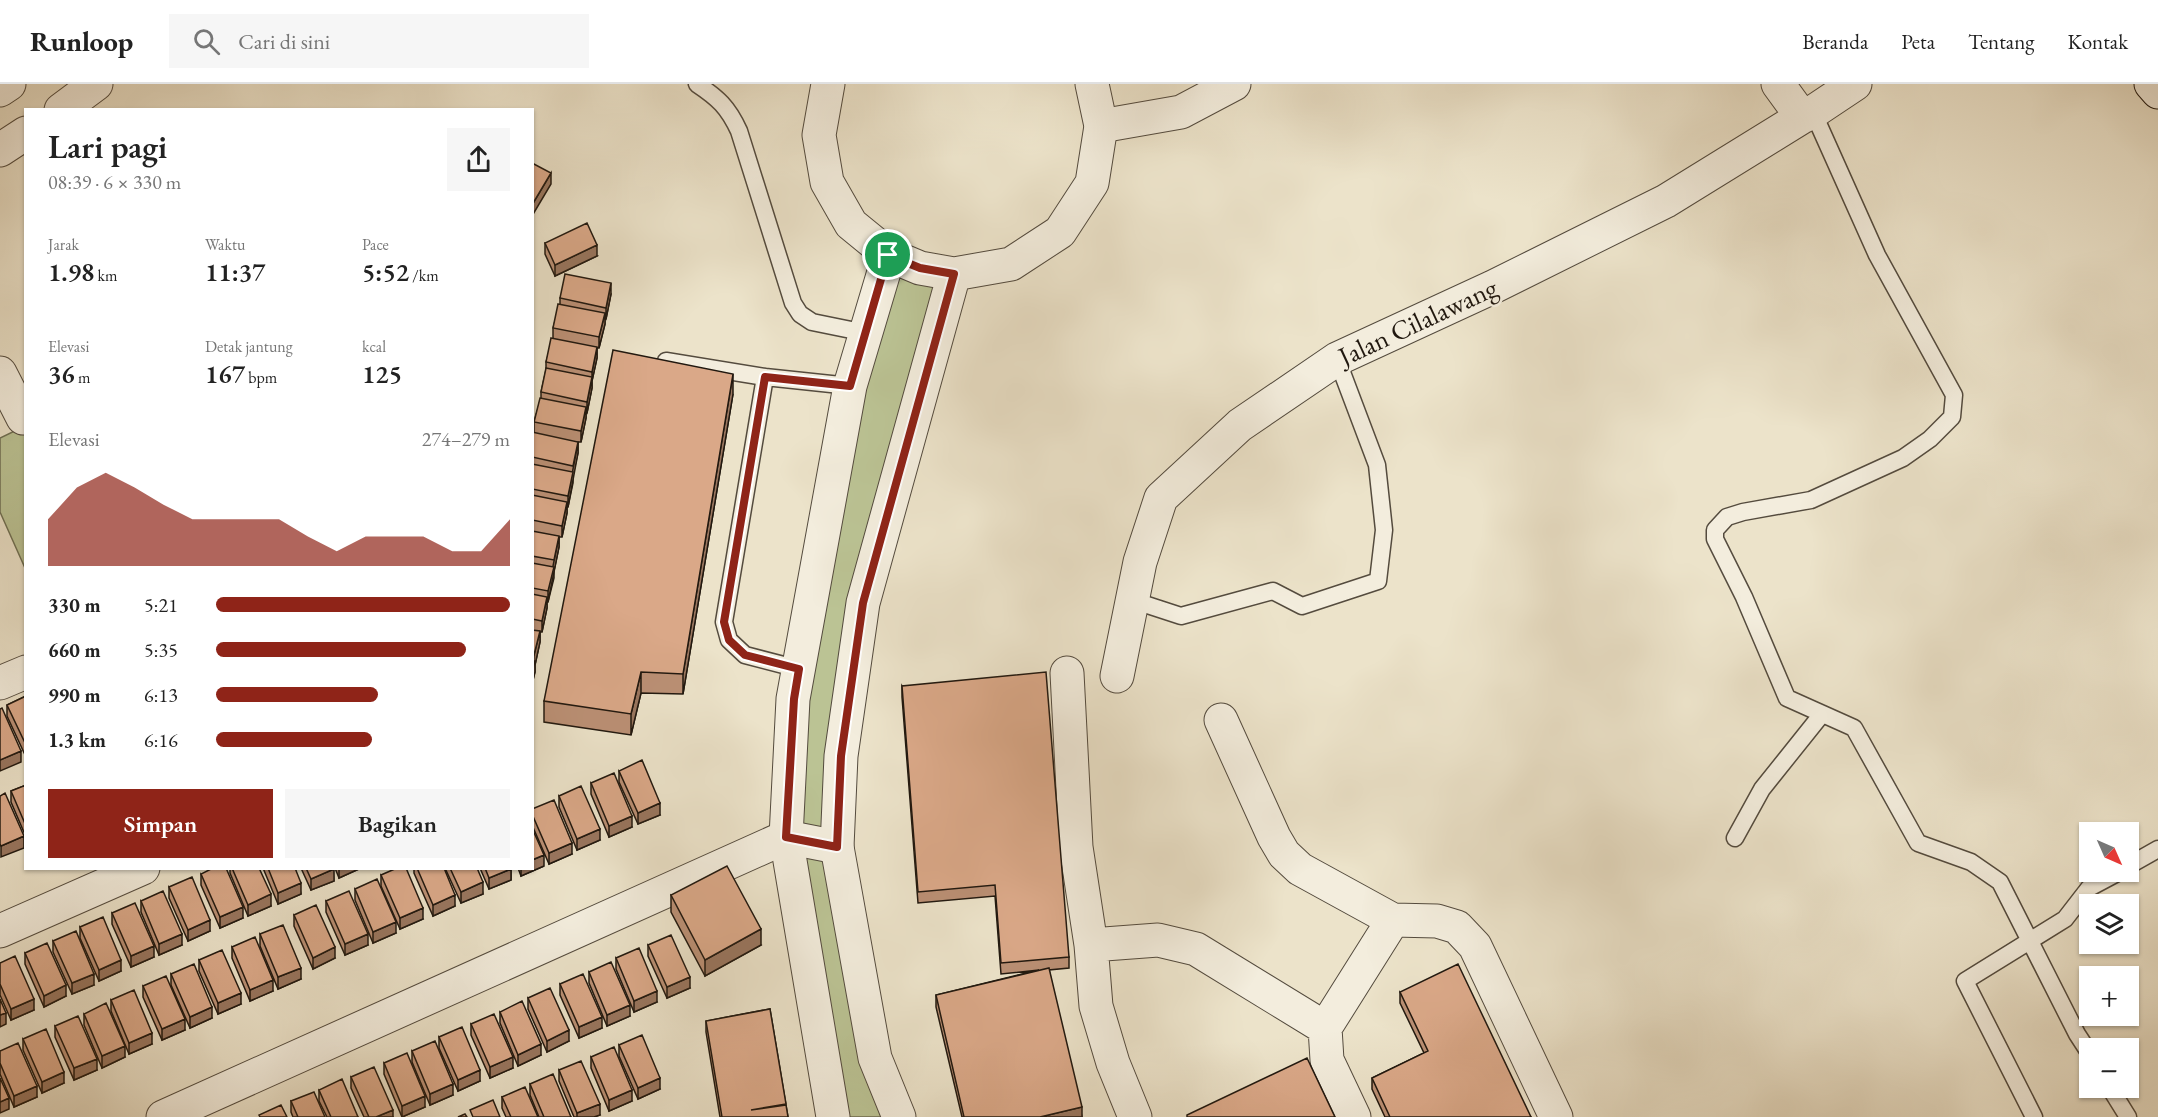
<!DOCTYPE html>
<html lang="id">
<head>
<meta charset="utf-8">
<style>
  :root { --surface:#fff; --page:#f6f6f6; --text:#222; --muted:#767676; --line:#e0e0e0; --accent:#8f2418 }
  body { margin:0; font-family:"EB Garamond",serif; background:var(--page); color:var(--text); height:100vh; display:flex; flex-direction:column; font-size:22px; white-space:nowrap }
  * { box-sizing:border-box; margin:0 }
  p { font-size:20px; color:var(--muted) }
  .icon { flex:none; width:33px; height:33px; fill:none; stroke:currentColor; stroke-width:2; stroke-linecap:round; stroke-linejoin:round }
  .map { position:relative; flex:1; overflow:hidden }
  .details { position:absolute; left:24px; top:24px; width:510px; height:762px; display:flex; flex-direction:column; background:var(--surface); border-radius:0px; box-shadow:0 2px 4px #0004 }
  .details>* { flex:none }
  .needle { width:39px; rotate:135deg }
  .buttons { position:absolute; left:2079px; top:738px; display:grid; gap:12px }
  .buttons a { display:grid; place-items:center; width:60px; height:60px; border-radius:0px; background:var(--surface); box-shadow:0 2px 4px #0004; font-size:30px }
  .pin { position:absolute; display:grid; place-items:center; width:51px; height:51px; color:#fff; margin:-26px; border:3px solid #fff; border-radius:50%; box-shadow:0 2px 6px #0007 }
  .round { display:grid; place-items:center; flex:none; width:63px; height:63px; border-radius:0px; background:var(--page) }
  .headline { display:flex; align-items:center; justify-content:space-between; height:102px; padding:0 24px }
  h1 { font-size:33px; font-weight:600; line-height:45px }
  .figures { display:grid; grid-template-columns:repeat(3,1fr); gap:9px; height:102px; padding:6px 24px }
  .figures div { display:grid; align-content:center }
  .figures b { font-size:26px; font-weight:600 }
  .figures small { font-size:16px; font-weight:400 }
  .figures p { font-size:16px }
  .chart { height:168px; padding:12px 24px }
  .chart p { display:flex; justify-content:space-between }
  .chart svg { width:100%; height:108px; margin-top:6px; fill:var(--accent); opacity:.7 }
  .cta { display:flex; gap:12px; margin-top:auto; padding:12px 24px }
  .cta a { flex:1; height:69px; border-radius:0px; background:var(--accent); color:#fff; font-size:24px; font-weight:600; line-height:69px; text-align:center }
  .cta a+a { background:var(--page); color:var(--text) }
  ul { padding:0 24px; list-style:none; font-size:20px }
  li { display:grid; grid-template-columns:96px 72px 1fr; align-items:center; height:45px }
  li i { height:15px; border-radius:8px; background:var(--accent) }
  header { display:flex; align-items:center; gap:36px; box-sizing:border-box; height:84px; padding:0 30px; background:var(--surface); border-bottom:2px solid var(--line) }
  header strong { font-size:28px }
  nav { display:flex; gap:33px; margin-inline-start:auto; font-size:21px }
  .search { width:420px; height:54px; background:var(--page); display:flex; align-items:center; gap:15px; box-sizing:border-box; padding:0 21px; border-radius:0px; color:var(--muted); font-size:22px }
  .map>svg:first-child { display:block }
</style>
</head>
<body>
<header>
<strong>Runloop</strong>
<div class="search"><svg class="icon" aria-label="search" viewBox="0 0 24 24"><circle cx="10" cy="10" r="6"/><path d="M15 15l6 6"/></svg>Cari di sini</div>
<nav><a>Beranda</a><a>Peta</a><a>Tentang</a><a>Kontak</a></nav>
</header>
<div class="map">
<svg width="2158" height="1033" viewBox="0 0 2158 1033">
  <rect width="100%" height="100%" fill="#ece3ca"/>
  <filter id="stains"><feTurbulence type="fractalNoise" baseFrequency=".00333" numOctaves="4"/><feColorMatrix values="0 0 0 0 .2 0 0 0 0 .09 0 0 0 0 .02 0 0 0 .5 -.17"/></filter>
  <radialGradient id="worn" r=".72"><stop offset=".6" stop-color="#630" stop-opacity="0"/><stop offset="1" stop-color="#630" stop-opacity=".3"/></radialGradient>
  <path fill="#bbc394" stroke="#6e6e52" stroke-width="1.5" d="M889,171L954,190L863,519L837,763L899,1033H833L786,753L799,585Z
    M25,342V484L0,428V354Z"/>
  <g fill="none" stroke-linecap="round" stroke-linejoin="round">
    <g stroke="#544b3e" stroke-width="19">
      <path id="service" d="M697,0C718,14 728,23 739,47L793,219L800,230L812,238L866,249
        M1813,28L1877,171L1954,311L1952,333L1930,355L1903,374L1811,416L1743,428L1727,433L1715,446V455L1744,513L1787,614L1854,644L1918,759L1971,778L2000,798L2077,950L2090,970
        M666,277L765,293L850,302
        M765,293L724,538L729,556L745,571L799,585
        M1132,516L1181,532L1273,507L1302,522L1378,497L1384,446L1377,381L1337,275
        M1735,754L1762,705L1822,630
        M2128,782L2158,765
        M2110,1004L2128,1033
        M2034,1033L1965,897L2065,835L2089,804L2119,788"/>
    </g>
    <g stroke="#544b3e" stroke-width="35">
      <path id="minor" d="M1778,0L1802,33
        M0,6L9,0
        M61,26L96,0
        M1101,42L1181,28L1234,0
        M0,66L26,49
        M0,289L23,334
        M1067,589L1076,763L1091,861L1096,922L1113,979L1135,1033
        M1117,592L1140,478L1161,414L1240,341L1337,275L1493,203L1666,117L1802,33L1813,28L1855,0
        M0,599L26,588
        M1221,636L1274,753L1284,770L1300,785L1393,836
        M0,847L143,784
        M1091,861L1158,856L1196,865L1325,944
        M163,1033L786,753L837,763
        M1354,1033L1327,976L1325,944L1393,836L1437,837L1457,843L1475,862L1556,1033"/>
    </g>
    <g stroke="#544b3e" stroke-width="35">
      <path id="tertiary" d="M828,0L819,51L827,98L851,140L889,171L920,184L954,190L1011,180L1060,148L1092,99L1101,42L1092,0
        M833,1033L786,753L793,615L850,302L889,171
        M899,1033L875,974L837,763L841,672L863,519L954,190"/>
    </g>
    <g stroke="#21180f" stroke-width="35">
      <path id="secondary" d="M2151,0L2158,8"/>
    </g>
    <use href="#service" stroke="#f3eddd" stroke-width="16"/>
    <use href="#minor" stroke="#f3eddd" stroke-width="33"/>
    <use href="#tertiary" stroke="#f3eddd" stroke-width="33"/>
    <use href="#secondary" stroke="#f3eddd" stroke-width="33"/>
  </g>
  <path fill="#bb9075" stroke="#21180f" stroke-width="1.5" d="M545,159L597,172L555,192L545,170Z
    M611,210L606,235L605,234V240L599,264H597V274L592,297V304L587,329L586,328V334L581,358H578V369L573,391V399L568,423H567V429L562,453H559V463L554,487V494L548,518H547V524L542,548H540V558L535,581V588L532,600V348L534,349V338L541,314V308L546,286V278L553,255V244L560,220V214Z
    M733,310L683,610L641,609L631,651L544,638V617Z
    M902,602L1069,873V884L1049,886L1082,1033H962L936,923V911L1039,886L1001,890L995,812L918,819L902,613Z
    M26,612V673L7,632V621Z
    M619,687L660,731L638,740L619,698Z
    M591,699L632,743L609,753L591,710Z
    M26,701V753L11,718V707Z
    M559,712L600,756L577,766L559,723Z
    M532,725L572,770L549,780L532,741Z
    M544,782L521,792L518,784H532Z
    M230,784H259L271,822L248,832L230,789Z
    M263,784H295L301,810L278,820Z
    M301,784H333L334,797L311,806Z
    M335,784H361L339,794Z
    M414,784H444L455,822L433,832L414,789Z
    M445,784H477L483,810L461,819Z
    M480,784H511V796L489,805Z
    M201,790L243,834L220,844L201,801Z
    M381,791L423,835L400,845L381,802Z
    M169,803L210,847L188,857L169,814Z
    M355,805L396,849L373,859L355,816Z
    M671,811L761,861L705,892L671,828Z
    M141,817L182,861L159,871L141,828Z
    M326,817L368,861L345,871L326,828Z
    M112,829L154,873L131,883L112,840Z
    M294,831L335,874L313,885L294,842Z
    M80,843L121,887L99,897L80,854Z
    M260,850L301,895L278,905L260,862Z
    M53,857L94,901L72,910L53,868Z
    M648,861L690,904L667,914L648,872Z
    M232,863L273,907L250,917L232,874Z
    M25,869L66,912L44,923L25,880Z
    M616,874L657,918L634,928L616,885Z
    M199,876L241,920L218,930L199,887Z
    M0,879L34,926L11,936L0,911Z
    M589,888L630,932L607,942L589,899Z
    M171,890L212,934L190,944L171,901Z
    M560,900L602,944L579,954L560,911Z
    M143,902L185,946L162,956L143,913Z
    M1400,908L1531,1033H1385L1372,1005V994L1424,969L1400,919Z
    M528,914L569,957L547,968L528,925Z
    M111,916L152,960L129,970L111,927Z
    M770,925L788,1033H720L706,948V937Z
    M500,928L541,971L518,982L500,939Z
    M84,930L125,973L102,984L84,941Z
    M471,940L513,984L490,994L471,951Z
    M55,942L97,986L74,996L55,953Z
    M439,953L480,997L458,1007L439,964Z
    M23,955L64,999L42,1009L23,966Z
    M619,961L660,1005L638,1015L619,972Z
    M0,967L37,1013L14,1023L0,990Z
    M412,967L453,1011L430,1021L412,978Z
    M591,973L632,1017L609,1027L591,984Z
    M384,979L425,1023L402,1033L384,990Z
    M559,986L600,1031L594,1033H574L559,997Z
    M351,993L393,1033H364L351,1004Z
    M530,1000L571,1033H539L530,1011Z
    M319,1006L358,1033H327L319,1017Z
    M502,1013L538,1033H506L502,1024Z
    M291,1017L325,1033H293L291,1028Z"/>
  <path fill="#99765f" stroke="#21180f" stroke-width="1.5" d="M551,89V100L532,132V121Z
    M597,161V172L555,192V181Z
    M611,199V210L606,235V224Z
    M605,229V240L599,264V253Z
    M597,263V274L592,297V304L587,329V318L592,295V288Z
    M733,290V310L683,610V590Z
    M586,323V334L581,358V347Z
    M578,358V369L568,423V412Z
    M567,418V429L562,453V442Z
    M559,452V463L548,518V507Z
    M547,513V524L542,548V537Z
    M540,547V558L535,581V588L532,600L534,571Z
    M641,588V609L631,651V630Z
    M21,667V678L0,687V676Z
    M660,719V731L638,740V729Z
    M632,732V743L609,753V742Z
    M600,745V756L577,766V755Z
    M24,752V764L1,773V762Z
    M572,759V770L549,780V769Z
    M544,771V782L521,792V784H532V776Z
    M339,784H361L339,794Z
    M334,785V797L311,806V795Z
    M511,785V796L489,805V794Z
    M483,798V810L461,819V808Z
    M301,799V810L278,820V809Z
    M271,810V822L248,832V821Z
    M455,811V822L433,832V821Z
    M243,823V834L220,844V833Z
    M423,824V835L400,845V834Z
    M210,836V847L188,857V846Z
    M396,838V849L373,859V848Z
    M761,845V861L705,892V876Z
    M182,850V861L159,871V860Z
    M368,850V861L345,871V860Z
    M154,862V873L131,883V872Z
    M335,863V874L313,885V874Z
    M121,876V887L99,897V886Z
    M301,884V895L278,905V893Z
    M94,890V901L72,910V899Z
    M690,893V904L667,914V903Z
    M273,896V907L250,917V906Z
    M66,901V912L44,923V912Z
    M657,907V918L634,928V917Z
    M241,909V920L218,930V919Z
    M34,915V926L11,936V925Z
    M630,921V932L607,942V931Z
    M212,923V934L190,944V933Z
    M6,929V940L0,943V931Z
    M602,933V944L579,954V943Z
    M185,935V946L162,956V945Z
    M569,946V957L547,968V957Z
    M152,949V960L129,970V959Z
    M541,960V971L518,982V971Z
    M125,962V973L102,984V972Z
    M513,973V984L490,994V983Z
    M97,975V986L74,996V984Z
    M480,986V997L458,1007V996Z
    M64,988V999L42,1009V998Z
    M660,994V1005L638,1015V1004Z
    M453,1000V1011L430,1021V1010Z
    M37,1002V1013L14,1023V1012Z
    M632,1006V1017L609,1027V1016Z
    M425,1012V1023L402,1033V1022Z
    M9,1014V1025L0,1029V1018Z
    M600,1020V1031L594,1033H577V1029Z
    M1082,1023V1033H1040Z
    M393,1026V1033H376Z"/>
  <path fill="#daa888" stroke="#21180f" stroke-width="1.5" d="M532,79L551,89L532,121Z
    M587,139L597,161L555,181L545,159Z
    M565,190L611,199L606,224L560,214Z
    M558,220L605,229L599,253L553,244Z
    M551,254L597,263L592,288L546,278Z
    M613,266L733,290L683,590L641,588L631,630L544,617Z
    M546,284L592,293L587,318L541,308Z
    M540,314L586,323L581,347L534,338Z
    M532,348L578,358L573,382L532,373Z
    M532,380L573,388L568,412L532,405Z
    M532,411L567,418L562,442L532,436Z
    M532,447L559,452L554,476L532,472Z
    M532,479L554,483L548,507L532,504Z
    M532,510L547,513L542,537L532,535Z
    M532,546L540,547L534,571H532Z
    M532,577H535L532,589Z
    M1046,588L1069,873L1001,879L995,801L918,808L902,602Z
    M26,612V661L7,621Z
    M2,624L21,667L0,676V625Z
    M642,676L660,719L638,729L619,687Z
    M614,689L632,732L609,742L591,699Z
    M26,701V742L11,707Z
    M581,702L600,745L577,755L559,712Z
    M5,709L24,752L1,762L0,760V712Z
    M554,716L572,759L549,769L532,730V725Z
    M532,744L544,771L532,776Z
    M727,782L761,845L705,876L671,811Z
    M213,784H226L243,823L220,833L201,790Z
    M232,784H259L271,810L248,821Z
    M268,784H295L301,799L278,809Z
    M306,784H333L334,785L311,795Z
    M397,784H406L423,824L400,834L381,791Z
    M417,784H444L455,811L433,821Z
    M450,784H477L483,798L461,808Z
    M485,784H511V785L489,794Z
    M192,793L210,836L188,846L169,803Z
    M377,795L396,838L373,848L355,805Z
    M163,807L182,850L159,860L141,817Z
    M349,807L368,850L345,860L326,817Z
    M135,819L154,862L131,872L112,829Z
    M316,821L335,863L313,874L294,831Z
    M103,833L121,876L99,886L80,843Z
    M283,841L301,884L278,893L260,850Z
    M76,847L94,890L72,899L53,857Z
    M671,851L690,893L667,903L648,861Z
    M255,853L273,896L250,906L232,863Z
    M47,859L66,901L44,912L25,869Z
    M639,864L657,907L634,917L616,874Z
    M222,866L241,909L218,919L199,876Z
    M15,872L34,915L11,925L0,900V879Z
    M611,878L630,921L607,931L589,888Z
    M194,880L212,923L190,933L171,890Z
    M1458,880L1531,1033H1390L1372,994L1428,967L1400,908Z
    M1049,884L1082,1023L1040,1033H964L936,911Z
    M583,890L602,933L579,943L560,900Z
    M166,892L185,935L162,945L143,902Z
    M550,904L569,946L547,957L528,914Z
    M134,906L152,949L129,959L111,916Z
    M0,915L6,929L0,931Z
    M522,917L541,960L518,971L500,928Z
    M106,919L125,962L102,972L84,930Z
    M770,925L786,1020L751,1026L786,1021L788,1033H722L706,937Z
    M494,930L513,973L490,983L471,940Z
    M78,932L97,975L74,984L55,942Z
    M462,943L480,986L458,996L439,953Z
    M46,945L64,988L42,998L23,955Z
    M642,951L660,994L638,1004L619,961Z
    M435,957L453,1000L430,1010L412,967Z
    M18,959L37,1002L14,1012L0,979V967Z
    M614,963L632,1006L609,1016L591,973Z
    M407,969L425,1012L402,1022L384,979Z
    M1307,974L1335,1033H1187V1031Z
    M581,977L600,1020L577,1029L559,986Z
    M374,983L393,1026L376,1033H369L351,993Z
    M553,990L571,1033H544L530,1000Z
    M0,994L9,1014L0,1018Z
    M342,995L358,1033H331L319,1006Z
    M525,1003L538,1033H511L502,1013Z
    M314,1008L325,1033H298L291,1017Z
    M493,1016L500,1033H473L470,1026Z
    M281,1021L287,1033H260L259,1031Z
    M465,1030L467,1033H458Z"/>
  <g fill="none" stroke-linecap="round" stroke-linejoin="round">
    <g stroke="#fff" stroke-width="12">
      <path id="route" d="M888,171L920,184L954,190L863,519L841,672L837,763L786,753L794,615L799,585L745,571L729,556L724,538L765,293L850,302Z"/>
    </g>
    <use href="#route" stroke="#8f2418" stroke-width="8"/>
  </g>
  <g text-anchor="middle" stroke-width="5" stroke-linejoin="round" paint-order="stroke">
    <g font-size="27" fill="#21180f" stroke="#f3eddd">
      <text transform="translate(1418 238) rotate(-25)" y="9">Jalan Cilalawang</text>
    </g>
  </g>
  <rect width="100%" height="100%" filter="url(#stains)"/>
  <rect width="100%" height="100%" fill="url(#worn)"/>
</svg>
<div class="buttons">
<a><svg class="needle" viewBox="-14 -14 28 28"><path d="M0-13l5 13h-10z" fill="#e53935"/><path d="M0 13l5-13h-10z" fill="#767676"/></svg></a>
<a><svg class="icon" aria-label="layers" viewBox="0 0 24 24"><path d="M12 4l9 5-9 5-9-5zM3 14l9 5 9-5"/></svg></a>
<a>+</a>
<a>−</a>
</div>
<div class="pin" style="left:888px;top:171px;background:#1e9e55"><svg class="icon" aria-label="arrive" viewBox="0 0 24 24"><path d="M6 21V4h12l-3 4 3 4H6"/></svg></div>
<section class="details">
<div class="headline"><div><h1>Lari pagi</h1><p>08:39 · 6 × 330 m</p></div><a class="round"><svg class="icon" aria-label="share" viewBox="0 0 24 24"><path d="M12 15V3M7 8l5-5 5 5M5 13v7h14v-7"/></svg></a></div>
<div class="figures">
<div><p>Jarak</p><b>1.98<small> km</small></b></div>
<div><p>Waktu</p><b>11:37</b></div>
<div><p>Pace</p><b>5:52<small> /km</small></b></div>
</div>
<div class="figures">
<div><p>Elevasi</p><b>36<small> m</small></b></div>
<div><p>Detak jantung</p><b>167<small> bpm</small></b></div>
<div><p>kcal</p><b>125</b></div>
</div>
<div class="chart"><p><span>Elevasi</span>274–279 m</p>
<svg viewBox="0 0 160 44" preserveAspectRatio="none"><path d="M0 44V25L10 12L20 6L30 12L40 19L50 25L60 25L70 25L80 25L90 32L100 38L110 32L120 32L130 32L140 38L150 38L160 25V44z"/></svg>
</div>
<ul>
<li><b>330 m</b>5:21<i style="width:100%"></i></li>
<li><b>660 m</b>5:35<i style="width:85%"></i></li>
<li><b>990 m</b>6:13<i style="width:55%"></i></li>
<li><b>1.3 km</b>6:16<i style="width:53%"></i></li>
</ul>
<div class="cta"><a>Simpan</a><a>Bagikan</a></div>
</section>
</div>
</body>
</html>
